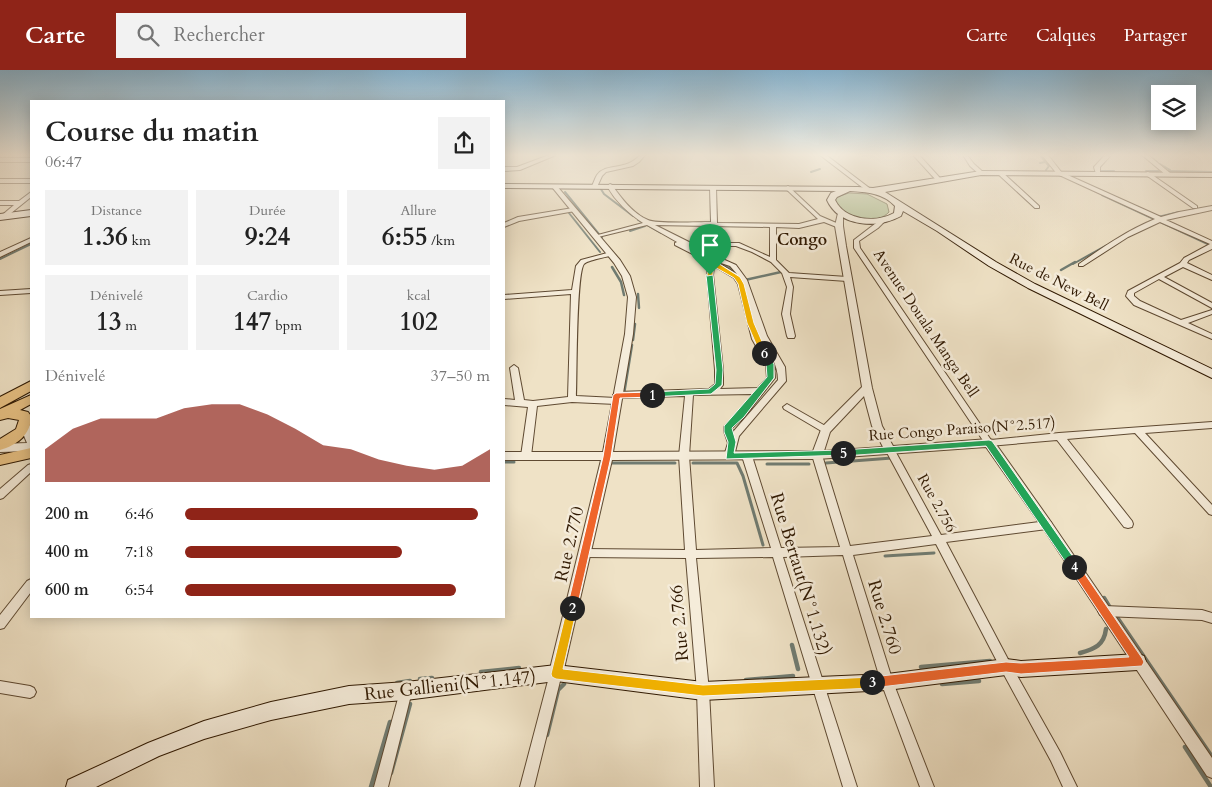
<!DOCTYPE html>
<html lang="fr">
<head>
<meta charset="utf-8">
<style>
  :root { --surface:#fff; --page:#f2f2f2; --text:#222; --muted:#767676; --accent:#8f2418 }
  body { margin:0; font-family:Cardo,serif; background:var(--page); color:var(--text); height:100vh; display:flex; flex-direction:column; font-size:19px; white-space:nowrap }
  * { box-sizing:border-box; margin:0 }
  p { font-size:16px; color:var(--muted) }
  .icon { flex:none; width:28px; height:28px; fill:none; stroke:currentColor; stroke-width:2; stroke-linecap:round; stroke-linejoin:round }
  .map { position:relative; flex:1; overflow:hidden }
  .panel { position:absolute; left:30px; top:30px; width:475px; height:518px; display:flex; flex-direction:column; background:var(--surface); border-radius:0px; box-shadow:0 2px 12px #0003 }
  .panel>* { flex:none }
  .tools { position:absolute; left:1151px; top:15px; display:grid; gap:10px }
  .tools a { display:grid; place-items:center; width:45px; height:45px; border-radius:0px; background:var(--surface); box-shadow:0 2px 12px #0003; font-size:25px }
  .pin { position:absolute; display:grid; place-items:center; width:42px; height:42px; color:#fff; margin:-51px -21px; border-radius:50% 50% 50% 0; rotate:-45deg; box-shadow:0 0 5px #0007 }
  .pin .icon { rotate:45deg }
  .km { position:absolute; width:25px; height:25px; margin:-12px; border-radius:50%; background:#222; color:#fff; font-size:14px; line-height:25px; text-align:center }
  .round { display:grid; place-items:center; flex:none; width:52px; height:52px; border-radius:0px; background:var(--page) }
  .head { display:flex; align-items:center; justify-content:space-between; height:85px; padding:0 15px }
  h1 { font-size:28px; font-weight:800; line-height:38px }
  .stats { display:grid; grid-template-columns:repeat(3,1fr); gap:8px; height:85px; padding:5px 15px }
  .stats div { display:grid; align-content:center; border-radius:0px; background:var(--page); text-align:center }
  .stats b { font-size:25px; font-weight:800 }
  .stats small { font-size:14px; font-weight:400 }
  .stats p { font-size:14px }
  .chart { height:140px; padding:10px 15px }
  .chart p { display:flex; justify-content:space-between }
  .chart svg { width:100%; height:90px; margin-top:5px; fill:var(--accent); opacity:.7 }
  ul { padding:0 15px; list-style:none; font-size:16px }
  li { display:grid; grid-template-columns:80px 60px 1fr; align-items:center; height:38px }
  li i { height:12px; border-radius:6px; background:var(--accent) }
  header { display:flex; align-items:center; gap:30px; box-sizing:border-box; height:70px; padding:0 25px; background:var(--accent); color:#fff }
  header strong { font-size:24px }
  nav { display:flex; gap:28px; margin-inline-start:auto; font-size:18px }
  .search { width:350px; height:45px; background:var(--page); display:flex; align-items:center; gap:12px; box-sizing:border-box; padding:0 18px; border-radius:0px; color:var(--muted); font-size:19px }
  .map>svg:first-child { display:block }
</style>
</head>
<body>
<header>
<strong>Carte</strong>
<div class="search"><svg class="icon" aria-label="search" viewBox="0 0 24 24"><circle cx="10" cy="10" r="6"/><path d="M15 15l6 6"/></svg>Rechercher</div>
<nav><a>Carte</a><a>Calques</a><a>Partager</a></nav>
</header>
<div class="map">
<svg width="1212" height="717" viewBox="0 0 1212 717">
  <rect width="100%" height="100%" fill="#efe2c6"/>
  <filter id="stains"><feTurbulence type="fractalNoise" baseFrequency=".004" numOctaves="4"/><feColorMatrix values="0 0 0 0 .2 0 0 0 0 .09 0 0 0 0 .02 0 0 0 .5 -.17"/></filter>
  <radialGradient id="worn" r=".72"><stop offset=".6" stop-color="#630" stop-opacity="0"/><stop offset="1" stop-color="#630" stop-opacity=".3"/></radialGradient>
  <path fill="#b5c498" stroke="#726e4c" d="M849,123L867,124L887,134L889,142C877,155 858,148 844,144L834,131L837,127Z"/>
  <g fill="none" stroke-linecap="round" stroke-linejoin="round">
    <path stroke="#707b71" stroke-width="2" d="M1040,85L1049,96L1046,100
      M1153,89L1157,92
      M1040,93L1045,92
      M1160,94L1170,100
      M1100,101H1114
      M1146,101H1159
      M1168,101L1212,102
      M811,102L820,99
      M1187,107H1204
      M599,116L604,124L633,146
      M565,122L602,168
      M1102,125L1212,176
      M569,143L600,182
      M638,150L661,163
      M1149,152L1158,147L1179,142
      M630,161L645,156
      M0,189L31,174
      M713,190L720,194
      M1073,194L1107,175"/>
    <path stroke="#707b71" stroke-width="2.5" d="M718,192L731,199L735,204
      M612,197L621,212L624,225
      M1061,200L1075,192
      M745,210L781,202
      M638,224L639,238
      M633,270L635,254
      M624,324L632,275"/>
    <path stroke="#707b71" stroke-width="3" d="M504,392H514
      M611,393H675
      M693,393H737L743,406L763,475
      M826,393L892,388
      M767,394H809
      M885,486L934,483"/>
    <path stroke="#707b71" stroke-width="4.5" d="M1104,528L1110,538
      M1114,543L1212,687
      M792,575L798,599
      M1080,583C1095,579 1104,575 1106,559
      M921,597L990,591
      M481,602L519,598
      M420,609L432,608
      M746,610L793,606
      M397,613L410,611
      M942,614L979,611
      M547,665L558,620L564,614
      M1185,677L1211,717
      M391,703L410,634
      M371,717L390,652"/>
    <g stroke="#5f4a32" stroke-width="2">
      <path id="minor" d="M549,85H556L520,100L504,101V97H517Z
        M640,85H645L639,92L633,96L606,102L602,106L597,117L592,116C594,112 595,108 597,105C607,92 625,102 640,85Z
        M963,85H967L974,94L983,102V104H979L970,96Z
        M1105,85H1111L1100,97V104H1096L1094,97Z
        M1142,85H1148L1170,103V105H1166Z
        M0,88H31V92H0Z
        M998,102H1002L1039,136V138H1035L998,104Z
        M1057,102H1061L1161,147L1179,142L1212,136V140L1166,150L1212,171V179L1189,190L1187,193L1212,205V210L1183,197L1164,207L1212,233V238L1159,209L1134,223V226L1140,231L1181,250L1212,240V244L1188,253L1212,264V269L1134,235L1126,226L1128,221L1180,193L1184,188L1210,174L1160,152L1128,167L1083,196H1079V194C1103,177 1128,160 1155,149L1057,104Z
        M1148,102L1197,136V138H1193L1146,105V103Z
        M0,109H31V113H0Z
        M610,114L612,115C621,128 633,144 648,150C656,154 699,152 711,152L710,118L713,116L716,118L717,153L799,154L818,149L786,119L785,118L788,116L820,146L841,155V157L839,158L824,152L799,158L776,157V190L789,203L847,207L850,209L847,211L790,207L793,217L790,244L795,266L794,268H788L787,266L782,244L787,217L782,203L771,192L752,182L736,176H727L718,187L736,195L747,210L767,266L785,297L786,311L739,366L734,386L732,388H726L724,386L728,373L724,361V357L738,343L753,324L693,325L689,386L696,480L771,478L742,386L744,384H750L752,386L781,478L840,477L812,385L814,383H820L822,385L850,476L932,466L885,379L887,377H893L941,465L1047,451L1051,452L1052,455L1051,458L1047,459L946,472L1010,593L1060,682L1077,717H1063L1051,691L1002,601L936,474L853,485L893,612L934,717H920L881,612L843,485L783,487L857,717H843L773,487L696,488L709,621L714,717H700L697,621L686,488L585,487L581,486L580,483L581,480L585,479L685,480L679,386L685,326L617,328L613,325L617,322L709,319L715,314V300L707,205L708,192L675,175V173L677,172L647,155L594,168V166L643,153C628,143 616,132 607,116ZM655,155L770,157V187L739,173H723L713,184ZM715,191L730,196L737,204ZM714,196L734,208L738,214L752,269L766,294L767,308L758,318L720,319L723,315V300L713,205ZM758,264C766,281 778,291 778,310L733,362L732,358L744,347L775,308L774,294Z
        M31,122V127L5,148H1V146L14,135H0V131H19Z
        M573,138L576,140L575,141L519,151L504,157V153L518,147Z
        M880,150L885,151L878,158L859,171L860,178L991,370L1059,363L1212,352V358L1145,363L1212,435V445L1209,444L1135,363L1067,369L1132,451L1133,454L1132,457L1128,458L1124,457L1057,370L989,376L986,375L854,178V170Z
        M31,168V172L0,187V182Z
        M611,182L613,183V185C607,187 588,190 584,194C576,204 577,307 576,326L616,328L620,331L616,334L572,332L537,336L531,386L529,388H523L521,386L528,337L504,335V329L515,330L510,298L514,295L518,298L524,330L533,331L568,327L571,224L504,229V225L572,220L576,196L581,190Z
        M31,219V223L0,225V221Z
        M787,334L829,358L830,360L829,362H823L784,339L783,337Z
        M31,394V402L3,428L0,429V419L28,395Z
        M31,509V522L4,558L0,559V545L27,511Z
        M1104,536L1202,540L1212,543V553L1202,550L1104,546L1100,545L1098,541L1100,537Z
        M556,597L560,599L562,603L534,717H520L550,603L552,599Z
        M0,611L30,616L34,618L36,622L34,626L30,628L0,623Z
        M406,615L410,617L412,621L388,717H374L400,621L402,617Z"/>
    </g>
    <g stroke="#5f4a32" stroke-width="2">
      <path id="tertiary" d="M820,85H826L872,120L867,121Z
        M913,85H919L940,108V110H936Z
        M1042,85H1048L1062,103L1061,104H1057Z
        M552,115H556L620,190L630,206L636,227L633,264L613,382L813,381L822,357L862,317L835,156L838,143L843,142V156L846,176L872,318L882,356L893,376L989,369L993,370L1051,452L1212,688V708L1207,706L1043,458L986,377L817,389L612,390L563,603L561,608L556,610L551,608L549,603L601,390H504V382H603L625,264L628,227L622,206L614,193L552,117ZM864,326L872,356L883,377L824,381L830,362Z
        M25,352L29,353L31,359V381L0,382V374L27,373L20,356Z"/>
    </g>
    <g stroke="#2f1801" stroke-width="2">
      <path id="secondary" d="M981,101L1212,103V107L981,105L885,122L996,192L1035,214L1212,299V308L1028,218L989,196L937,161L903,141L901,146C878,159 839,157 827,130L831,123L836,121L504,118V114L858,117L873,118ZM850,121C866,122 883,123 895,136L894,143C876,153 845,151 835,130L837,127Z
        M31,140V146L0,150V144Z
        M1138,584L1144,586L1146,592L1144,598L1138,600L1021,607L1006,605L887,620L703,630L556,611L406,630L349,634L271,650L204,669L159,686L96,717H66L68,710L148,673L204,651L271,632L349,616L406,612L556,595L703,612L887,604L1006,589L1021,591Z"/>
    </g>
    <g stroke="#2f1801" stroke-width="2">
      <path id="primary" d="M31,311V321L0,338V327Z
        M31,325V334L20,340L28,342L31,346C31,365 17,375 0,380V369L16,359L19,350L8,348L0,350V339Z
        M31,378V388L0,395V385Z"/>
    </g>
    <use href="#minor" fill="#f5ecda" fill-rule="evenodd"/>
    <use href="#tertiary" fill="#f5ecda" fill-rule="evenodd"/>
    <use href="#secondary" fill="#f5ecda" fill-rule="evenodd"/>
    <use href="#primary" fill="#e8c183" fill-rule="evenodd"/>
  </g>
  <linearGradient id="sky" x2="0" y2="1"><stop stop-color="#89b8d6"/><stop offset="0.46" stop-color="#f8f2e5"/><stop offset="1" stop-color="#f8f2e5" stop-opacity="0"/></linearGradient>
  <rect width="1212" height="185" fill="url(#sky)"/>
  <path fill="#22a559" stroke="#fff" d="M710,203L713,205L723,300L722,315L711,324L649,327V323L652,322L709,319L715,314L716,300L706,205Z"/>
  <path fill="#f0652b" stroke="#fff" d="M652,322L655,323V327L620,328L611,387L577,538L572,543L567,538L603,387L613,325L616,323Z"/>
  <path fill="#f5b400" stroke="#fff" d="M572,533L577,538L563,599L703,615L872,607L876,609L878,612L876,616L872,618L703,626L556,609L552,607L551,604L567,538Z"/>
  <path fill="#f0652b" stroke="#fff" d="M1074,493L1078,494L1142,588L1144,592L1142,596L1021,604L1006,602L872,618L868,616L867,612L868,609L872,607L1006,592L1021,593L1129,587L1071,500V494Z"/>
  <path fill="#22a559" stroke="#fff" d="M989,370L992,371L1078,494V500H1071L986,376L843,386L839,383L843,380Z"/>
  <path fill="#22a559" stroke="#fff" d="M761,281H766L774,294V308L744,347L732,358L736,372L734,383L843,380H846V385L726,389L728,372L724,362V356L767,307L766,294L760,283Z"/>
  <path fill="#f5b400" stroke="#fff" d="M708,190H713L740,207L744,214L754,253L767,283L766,284L760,283L747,253L738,214L734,208L713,196V205L707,206Z"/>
  <g text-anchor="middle" stroke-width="5" stroke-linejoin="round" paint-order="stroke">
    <g font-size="15" fill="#2f1801" stroke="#f5ecda">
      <text transform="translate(1059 212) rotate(27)" y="5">Rue de New Bell</text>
      <text transform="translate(926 253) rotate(56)" y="5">Avenue Douala Manga Bell</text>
      <text transform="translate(962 359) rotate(-4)" y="5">Rue Congo Paraiso(N°2.517)</text>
      <text transform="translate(937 433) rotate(61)" y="5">Rue 2.756</text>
    </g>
    <g font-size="16" font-weight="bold" fill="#2f1801" stroke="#f5ecda">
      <text x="802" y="175">Congo</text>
    </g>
    <g font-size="18" fill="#2f1801" stroke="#f5ecda">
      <text transform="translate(569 474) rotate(-77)" y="6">Rue 2.770</text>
      <text transform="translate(801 504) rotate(73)" y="6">Rue Bertaut(N°1.132)</text>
      <text transform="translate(885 547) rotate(73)" y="6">Rue 2.760</text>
      <text transform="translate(679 553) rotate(-95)" y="6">Rue 2.766</text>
      <text transform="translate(450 615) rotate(-6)" y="6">Rue Gallieni(N°1.147)</text>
    </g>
  </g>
  <rect width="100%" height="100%" filter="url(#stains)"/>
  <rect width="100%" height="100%" fill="url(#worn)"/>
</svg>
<div class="tools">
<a><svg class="icon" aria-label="layers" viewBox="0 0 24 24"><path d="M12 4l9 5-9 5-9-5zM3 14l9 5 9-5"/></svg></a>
</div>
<div class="pin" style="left:710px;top:205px;background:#1e9e55"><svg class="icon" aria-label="arrive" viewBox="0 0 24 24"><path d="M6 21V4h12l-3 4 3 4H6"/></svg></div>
<b class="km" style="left:652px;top:325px">1</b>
<b class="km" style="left:572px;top:538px">2</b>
<b class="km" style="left:872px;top:612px">3</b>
<b class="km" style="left:1074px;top:497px">4</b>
<b class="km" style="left:843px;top:383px">5</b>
<b class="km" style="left:764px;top:283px">6</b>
<section class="panel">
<div class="head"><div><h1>Course du matin</h1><p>06:47</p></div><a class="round"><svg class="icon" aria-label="share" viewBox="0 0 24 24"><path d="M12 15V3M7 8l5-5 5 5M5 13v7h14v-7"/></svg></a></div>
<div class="stats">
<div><p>Distance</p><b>1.36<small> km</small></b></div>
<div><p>Durée</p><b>9:24</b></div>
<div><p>Allure</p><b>6:55<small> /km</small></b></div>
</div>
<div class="stats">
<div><p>Dénivelé</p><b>13<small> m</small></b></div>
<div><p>Cardio</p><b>147<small> bpm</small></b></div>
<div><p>kcal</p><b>102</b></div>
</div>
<div class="chart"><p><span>Dénivelé</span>37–50 m</p>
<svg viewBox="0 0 160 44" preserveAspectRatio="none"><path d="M0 44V28L10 18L20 13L30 13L40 13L50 8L60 6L70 6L80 11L90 18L100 26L110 28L120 33L130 36L140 38L150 36L160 28V44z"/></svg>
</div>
<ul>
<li><b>200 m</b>6:46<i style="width:96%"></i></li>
<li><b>400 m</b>7:18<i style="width:71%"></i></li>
<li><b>600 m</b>6:54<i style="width:89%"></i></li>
</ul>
</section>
</div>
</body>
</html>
